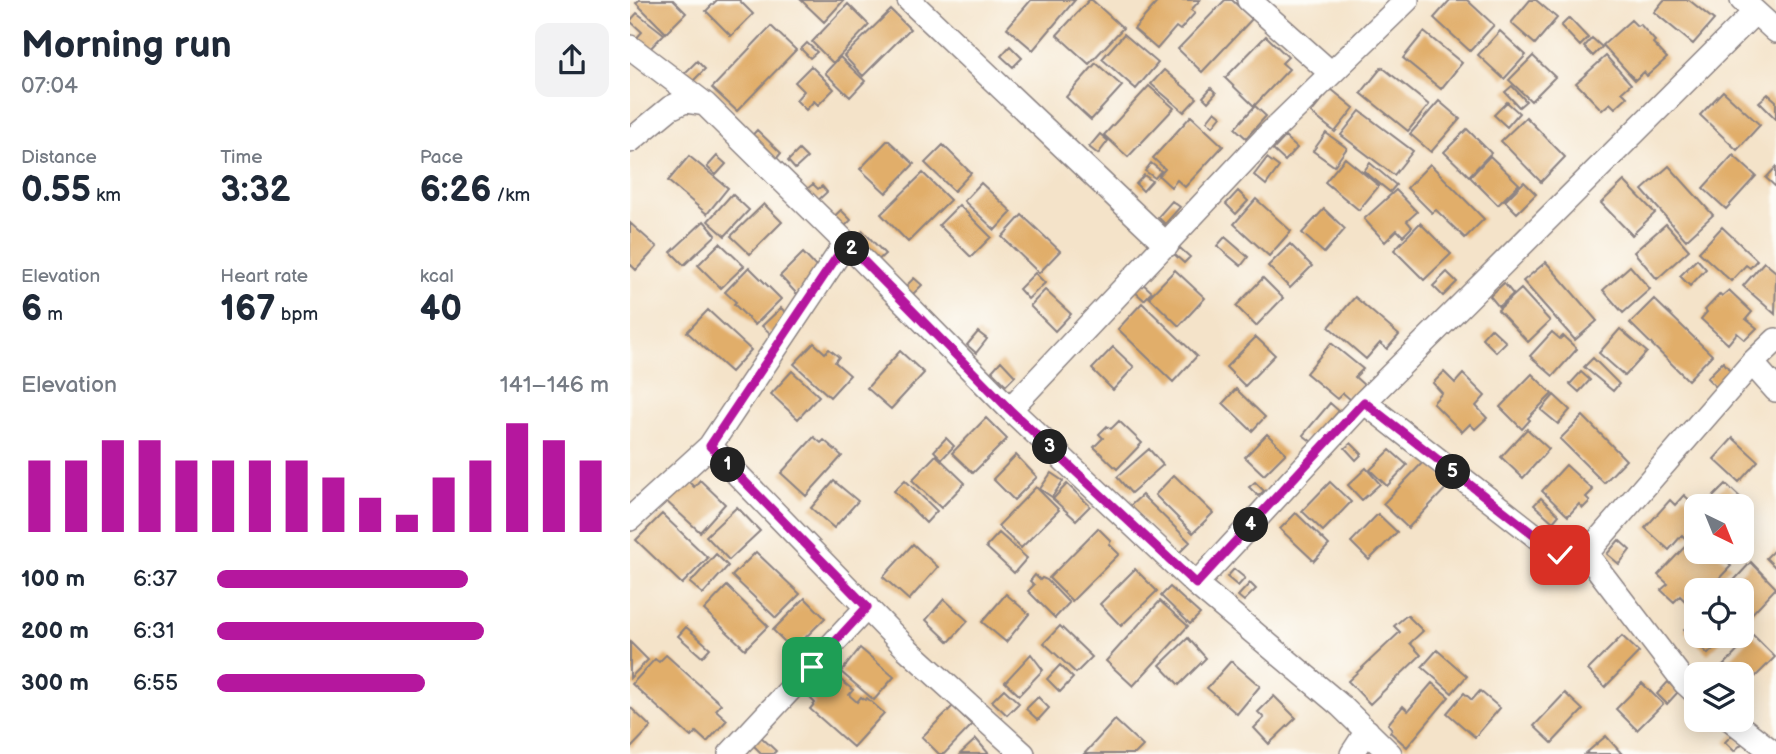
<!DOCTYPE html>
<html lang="en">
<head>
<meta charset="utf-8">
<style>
  :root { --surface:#fff; --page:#f2f2f3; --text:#1f2937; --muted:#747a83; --accent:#b5179e }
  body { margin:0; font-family:"Balsamiq Sans",sans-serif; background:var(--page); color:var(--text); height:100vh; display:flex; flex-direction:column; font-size:26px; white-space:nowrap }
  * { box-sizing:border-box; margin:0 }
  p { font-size:23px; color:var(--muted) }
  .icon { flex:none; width:38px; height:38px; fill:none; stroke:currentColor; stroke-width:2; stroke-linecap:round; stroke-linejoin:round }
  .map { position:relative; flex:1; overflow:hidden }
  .drawer { display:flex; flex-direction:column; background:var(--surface); width:630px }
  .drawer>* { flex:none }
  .needle { width:46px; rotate:137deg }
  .fabs { position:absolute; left:1054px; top:494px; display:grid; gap:14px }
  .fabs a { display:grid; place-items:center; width:70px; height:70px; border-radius:14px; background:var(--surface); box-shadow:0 4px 18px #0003; font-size:35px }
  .pin { position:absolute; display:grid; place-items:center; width:60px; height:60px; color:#fff; margin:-30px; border-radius:14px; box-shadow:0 4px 10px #0006 }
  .km { position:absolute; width:35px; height:35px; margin:-18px; border-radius:50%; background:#222; color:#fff; font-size:19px; line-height:35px; text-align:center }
  .round { display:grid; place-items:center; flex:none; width:74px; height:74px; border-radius:14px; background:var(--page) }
  .summary { display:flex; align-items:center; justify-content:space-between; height:119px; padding:0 21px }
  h1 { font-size:38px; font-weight:700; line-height:52px }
  .metrics { display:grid; grid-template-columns:repeat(3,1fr); gap:10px; height:119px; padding:7px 21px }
  .metrics div { display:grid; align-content:center }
  .metrics b { font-size:35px; font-weight:700 }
  .metrics small { font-size:19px; font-weight:400 }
  .metrics p { font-size:19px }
  .chart { height:196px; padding:14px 21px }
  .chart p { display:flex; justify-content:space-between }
  .chart svg { width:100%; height:126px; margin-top:7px; stroke:var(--accent); stroke-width:6 }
  ul { padding:0 21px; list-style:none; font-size:23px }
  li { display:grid; grid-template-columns:112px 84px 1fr; align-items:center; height:52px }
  li i { height:18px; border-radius:9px; background:var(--accent) }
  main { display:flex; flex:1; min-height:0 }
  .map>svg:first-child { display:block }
</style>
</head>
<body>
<main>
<section class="drawer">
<div class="summary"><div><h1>Morning run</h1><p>07:04</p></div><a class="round"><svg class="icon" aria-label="share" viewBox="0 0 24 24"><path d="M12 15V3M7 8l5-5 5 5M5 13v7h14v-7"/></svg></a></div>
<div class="metrics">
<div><p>Distance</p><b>0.55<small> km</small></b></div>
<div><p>Time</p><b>3:32</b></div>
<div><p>Pace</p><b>6:26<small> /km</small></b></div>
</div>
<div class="metrics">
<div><p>Elevation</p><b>6<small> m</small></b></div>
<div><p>Heart rate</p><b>167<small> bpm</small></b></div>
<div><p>kcal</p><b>40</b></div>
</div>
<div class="chart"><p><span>Elevation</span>141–146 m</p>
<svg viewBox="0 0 160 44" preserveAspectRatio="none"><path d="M5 44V19M15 44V19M25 44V12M35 44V12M45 44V19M55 44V19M65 44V19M75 44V19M85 44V25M95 44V32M105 44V38M115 44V25M125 44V19M135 44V6M145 44V12M155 44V19"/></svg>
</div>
<ul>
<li><b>100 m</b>6:37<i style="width:64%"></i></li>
<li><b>200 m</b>6:31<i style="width:68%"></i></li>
<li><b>300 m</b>6:55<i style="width:53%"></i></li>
</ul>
</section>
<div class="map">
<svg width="1146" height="754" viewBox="0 0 1146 754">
  <rect width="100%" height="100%" fill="#fdfcf7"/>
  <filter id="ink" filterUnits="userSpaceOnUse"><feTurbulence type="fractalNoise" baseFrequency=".0143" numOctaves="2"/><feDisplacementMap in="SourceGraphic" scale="14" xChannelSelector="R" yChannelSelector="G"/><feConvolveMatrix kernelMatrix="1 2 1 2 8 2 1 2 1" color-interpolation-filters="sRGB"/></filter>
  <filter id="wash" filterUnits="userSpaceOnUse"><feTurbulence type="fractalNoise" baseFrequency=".00686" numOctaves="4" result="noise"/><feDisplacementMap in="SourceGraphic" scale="28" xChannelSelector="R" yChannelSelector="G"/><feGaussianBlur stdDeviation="1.57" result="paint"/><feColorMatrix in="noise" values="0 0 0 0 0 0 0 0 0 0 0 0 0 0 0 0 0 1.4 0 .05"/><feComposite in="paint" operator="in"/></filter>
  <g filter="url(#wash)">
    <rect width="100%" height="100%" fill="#f4e3c9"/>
    <g id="blocks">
      <path fill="#e1ae6a" d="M9,0H43L56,13L36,33L6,3Z
        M87,0H109L123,14L101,36L76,11Z
        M171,0H214L194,22Z
        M401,0H445L403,50L377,28Z
        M459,0H462L493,28L459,64L427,35Z
        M529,0H570L561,10L565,13L550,30L546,27L527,49L504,29Z
        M595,0H602L622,19L572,72L548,49Z
        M820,0H837L864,25L840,51L804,18Z
        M900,0H906L927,18L905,44L881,23Z
        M1034,0H1059L1084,20L1063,44L1024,12Z
        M218,4L239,25L203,63L182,42Z
        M261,10L280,29L233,76L214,56Z
        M7,13L34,34L16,53L4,41L12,32L0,21Z
        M939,18L958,38L950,46L931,26Z
        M1001,20L1007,26L1010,24L1025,41L1023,43L1037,58L1017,76L1014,72L1005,80L973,45Z
        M141,26L166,50L107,111L82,88Z
        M870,31L896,55L874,79L848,55Z
        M794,32L832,63L811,89L773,58Z
        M494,34L528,63L506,89L472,59Z
        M636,36L658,57L652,63L659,69L624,106L595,78Z
        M962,38L972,47L963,56L954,47Z
        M177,43L187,52L180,58L171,49Z
        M380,46L392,58L383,67L371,56Z
        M903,56L925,77L901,101L879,80Z
        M976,56L1001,84L992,92L997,97L985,108L980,103L972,110L946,83Z
        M210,57L235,81L220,97L195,73Z
        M67,61L75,69L59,85L51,77Z
        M466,63L492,86L461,120L436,97Z
        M181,66L204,89L188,105L184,101L176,110L166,100L174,91L165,82Z
        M752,67L799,105L778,131L731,93Z
        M534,70L567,98L554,112L521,84Z
        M519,86L544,108L498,157L474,135Z
        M882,86L896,101L889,107L875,92Z
        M581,88L586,93L578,102L573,97Z
        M701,89L724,108L705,132L681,113Z
        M1093,91L1130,125L1107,150L1070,115Z
        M1138,94L1146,101V119L1129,102Z
        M809,101L830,119L801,152L780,134Z
        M877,102L889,113L877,127L864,115Z
        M625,106L636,116L616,138L605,128Z
        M585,111L591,116L583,126L577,121Z
        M730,111L783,151L764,175L711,135Z
        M561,116L593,146L555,187L547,180L541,187L529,176L535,169L523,158Z
        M896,117L935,157L911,182L871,141Z
        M837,129L861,153L839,176L814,152Z
        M127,130L151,153L142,164L117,141Z
        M696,133L717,148L704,166L683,151Z
        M470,134L478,141L468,154L459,147Z
        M655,137L667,148L655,161L643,150Z
        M258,140L284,164L256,193L230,169Z
        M313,145L341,173L324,191L295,163Z
        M169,150L177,158L165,169L158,161Z
        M1103,155L1126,176L1096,209L1073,188Z
        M59,156L98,188L77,214L38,181Z
        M87,156L96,164L86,175L77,167Z
        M860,156L889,184L868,205L840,177Z
        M637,158L649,167L636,185L624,175Z
        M715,158L749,186L729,210L695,182Z
        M521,163L531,171L525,178L515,171Z
        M740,163L766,185L760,192L734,171Z
        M800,164L854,219L835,238L806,210L802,213L777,188Z
        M1039,166L1083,215L1056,240L1012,190Z
        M1146,167V187L1136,178Z
        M293,173L320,200L278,242L251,214Z
        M514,175L522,181L513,191L506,184Z
        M994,181L1025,213L1002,235L971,203Z
        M894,182L906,194L887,213L875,201Z
        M351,183L382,212L365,230L334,201Z
        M183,184L188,189L192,186L197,192L183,205L172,193Z
        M766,190L787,212L777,221L782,227L773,236L767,230L755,242L734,219Z
        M608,191L618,201L606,214L596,204Z
        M102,194L119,210L95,236L78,221Z
        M626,199L661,231L639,256L604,224Z
        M542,201L550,207L535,224L528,217Z
        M134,204L152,222L120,254L101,236Z
        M329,205L361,237L341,257L309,225Z
        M694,209L715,229L694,253L672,233Z
        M211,210L221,220L208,233L198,222Z
        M392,215L430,251L409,273L372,237Z
        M74,221L86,235L54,265L41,252Z
        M0,223L27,247L6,270L0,264Z
        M790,223L821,254L794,280L764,250Z
        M1036,224L1059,250L1027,279L1004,252Z
        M1092,227L1127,260L1120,268L1116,265L1101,281L1069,252Z
        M233,231L255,254L246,262L225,239Z
        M595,237L618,257L611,266L587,246Z
        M90,243L114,266L91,288L68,265Z
        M660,244L682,266L660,288L638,266Z
        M550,248L560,257L554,263L544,254Z
        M173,253L191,272L167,294L150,276Z
        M1067,259L1076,269L1060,286L1050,276Z
        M916,262L967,321L945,340L893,281Z
        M1134,262L1146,272L1145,314L1113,286Z
        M1000,266L1020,289L993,313L973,290Z
        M119,267L151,299L125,325L104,304L106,302L95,292Z
        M545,270L575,298L549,326L519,297Z
        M817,272L827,282L813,296L803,286Z
        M405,273L415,283L398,299L389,289Z
        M284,278L292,285L281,296L273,289Z
        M633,278L653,298L626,326L606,306Z
        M512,283L522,292L514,300L504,291Z
        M874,283L883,294L869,307L860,296Z
        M891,289L920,321L898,342L868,310Z
        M415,290L441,314L425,331L400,306Z
        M1099,290L1122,312L1116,319L1127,328L1115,340L1107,333L1098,344L1071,319L1077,312L1075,310L1090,294L1092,296Z
        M725,297L769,335L757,349L750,343L736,359L699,327Z
        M1024,299L1082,355L1058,380L1000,323Z
        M512,303L567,356L543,382L488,329Z
        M151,308L159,316L141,334L132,326Z
        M78,310L121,350L101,372L57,332Z
        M861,328L876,342L866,352L852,338Z
        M990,329L1017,352L995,376L969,353Z
        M348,332L357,339L346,353L337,345Z
        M922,332L930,339L933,336L947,349L923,376L900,356Z
        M626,337L645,355L615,386L596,367Z
        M184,343L195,353L199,349L209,357L205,362L220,375L200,397L164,364Z
        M701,343L733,369L725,377L734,385L721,400L713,393L707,399L676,373Z
        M483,347L504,367L483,390L462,369Z
        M270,351L294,373L261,409L237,388Z
        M963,358L989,384L983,391L954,367Z
        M371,361L385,376L376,385L362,371Z
        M1093,362L1103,373L1087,388L1077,378Z
        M162,371L189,396L168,419L141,394Z
        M814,372L825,383L833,374L855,396L846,406L857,418L845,429L840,424L832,432L803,403L812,393L803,383Z
        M951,372L960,380L949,392L940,384Z
        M902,374L922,394L898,418L900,420L892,429L870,407Z
        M606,389L635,417L622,431L593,403Z
        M924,395L940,410L928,424L911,410Z
        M700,403L709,411L682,442L673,435Z
        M953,416L996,460L974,483L930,439Z
        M356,418L377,439L343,473L322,453Z
        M489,421L512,443L487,469L464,447L473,438L469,434L477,426L481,429Z
        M897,429L919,449L893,478L871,457Z
        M637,434L656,453L634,475L615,457Z
        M184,437L191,443L194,440L212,456L176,496L151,473Z
        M316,438L324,446L312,459L304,451Z
        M1103,438L1128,461L1109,482L1084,459Z
        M721,443L732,454L726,460L715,448Z
        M519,449L533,465L501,493L487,477Z
        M760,450L777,465L757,486L740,470Z
        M306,455L335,483L311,508L282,480Z
        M386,455L407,477L384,500L363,479Z
        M796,459L821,483L778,528L753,504Z
        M936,465L963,490L956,497L960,501L953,508L949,504L938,516L912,491Z
        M736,468L750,484L732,500L718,485Z
        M421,473L433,481L422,497L410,489Z
        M544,475L583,513L563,533L525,495Z
        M56,479L64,487L70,480L95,504L70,532L36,501Z
        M275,480L307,511L296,523L264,491Z
        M204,481L228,501L204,528L181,508Z
        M625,482L634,491L628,496L619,487Z
        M700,482L721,502L693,531L672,511Z
        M437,484L460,506L446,520L423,499Z
        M1096,484L1112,499L1106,506H1082L1078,502Z
        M406,487L429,510L391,548L368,526Z
        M512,495L560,542L549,553L500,506Z
        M1054,495L1066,506V529L1056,539L1052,535L1039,550L1015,528L1040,500L1045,505Z
        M911,498L929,515L923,522L904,505Z
        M107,507L130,531L99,560L76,536Z
        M666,513L699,545L684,561L650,529Z
        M32,514L78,558L52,584L6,540Z
        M748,514L767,532L739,560L721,542Z
        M468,528L481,541L479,544L489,554L442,601L419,578Z
        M369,533L397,558L384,573L356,547Z
        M1066,535V551H1085L1101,566L1078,590H1066V602L1061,607L1050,596L1044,602L1031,590L1038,584L1028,575Z
        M989,540L1000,550L989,564L977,554Z
        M283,544L308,567L279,600L253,577Z
        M1146,548V568L1136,558Z
        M126,552L170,594L146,618L102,576Z
        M86,554L98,566L73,594L60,583Z
        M1121,562L1146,588L1116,620L1111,616V590H1095Z
        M505,569L527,591L491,626L470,604Z
        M604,569L615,578L608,586L597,577Z
        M405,575L410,580L412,578L417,580L439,603L425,618L398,591L404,585L400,581Z
        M620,583L626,589L614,601L608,596Z
        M97,586L138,626L115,649L74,610Z
        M540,587L570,614L560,624L531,596Z
        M376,594L399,614L376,642L352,622Z
        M175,598L195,618L163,650L143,630Z
        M314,599L338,621L319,642L296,620Z
        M530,601L558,626L503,686L476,661Z
        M777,615L793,631L780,643L791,655L740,704L718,681L770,632L764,626Z
        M1066,617V635H1097L1078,654L1054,630Z
        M430,626L462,657L446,673L414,643Z
        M56,627L80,648L72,657L48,636Z
        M1123,635L1145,657L1111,691V674H1095L1090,669Z
        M992,636L1009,652L975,687L958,670Z
        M558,638L576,658L549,685L530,665Z
        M0,642L18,660L0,678Z
        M230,648L264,677L244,700L211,672Z
        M807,650L837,676L822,693L792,667Z
        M401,654L413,670L389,695L375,682Z
        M36,655L91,704L86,710L97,720L77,742L66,732L61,737L2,684L25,659L29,662Z
        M601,661L630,686L607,714L577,688Z
        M430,665L443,678L430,692L417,679Z
        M206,676L223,690L219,695L227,702L231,697L235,700L237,698L254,713L223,747L180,709L185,703L180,698L191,686L195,689Z
        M1038,682L1048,692L1037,704L1027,694Z
        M802,683L819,697L777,747L760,732L762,729L758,724L773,706L778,711Z
        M1012,683L1033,704L1007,730L986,709Z
        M374,689L389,703L377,715L362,701Z
        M850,691L870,708L845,737L817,713L834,693L842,700Z
        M935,693L953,710L922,743L904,726Z
        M644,696L666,718L639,744L624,728L634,718L628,712Z
        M408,697L419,708L408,720L396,709Z
        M323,706L342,725L314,754H309L292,737Z
        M0,707L21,727L0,749Z
        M485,720L513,746L505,754H454Z
        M1104,733L1113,743L1104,751L1095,742Z
        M129,735L146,751L143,754H132L121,743Z
        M976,736L992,754H955Z
        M346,739L359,754H330Z"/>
    </g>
  </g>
  <g filter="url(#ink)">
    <use href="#blocks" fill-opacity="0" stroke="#8b8282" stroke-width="2"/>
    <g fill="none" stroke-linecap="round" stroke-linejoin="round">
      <g stroke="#8b8282" stroke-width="26">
        <path id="street" d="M279,0L537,245
          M619,0L701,73
          M1112,0L1146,31
          M0,47L75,104
          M0,141L40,108L55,101L75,104L216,243L380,409L566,584L711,706L760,754
          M1122,363L1146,390
          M734,402L930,555L954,551L963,546L1122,363L1146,340
          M380,409L640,133L777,0
          M80,446L276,648L393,754
          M0,519L80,446L216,243
          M954,551L1055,683L1066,693
          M566,584L734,402L1125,12
          M1100,719L1145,754
          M100,754L237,607
          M722,754L737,731"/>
      </g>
      <use href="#street" stroke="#fff" stroke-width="23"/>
    </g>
  </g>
  <g fill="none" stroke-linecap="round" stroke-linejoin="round" filter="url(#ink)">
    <g stroke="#fff" stroke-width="14">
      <path id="route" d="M182,667L237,607L80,446L216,243L380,410L566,584L734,402L930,555"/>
    </g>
    <use href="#route" stroke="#b5179e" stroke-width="9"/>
  </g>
</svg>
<div class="fabs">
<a><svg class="needle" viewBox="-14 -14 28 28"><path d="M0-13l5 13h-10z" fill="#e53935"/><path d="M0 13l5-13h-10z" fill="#747a83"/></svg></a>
<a><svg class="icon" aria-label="locate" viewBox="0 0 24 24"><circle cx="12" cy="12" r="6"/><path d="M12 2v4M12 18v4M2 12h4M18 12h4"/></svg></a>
<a><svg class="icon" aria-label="layers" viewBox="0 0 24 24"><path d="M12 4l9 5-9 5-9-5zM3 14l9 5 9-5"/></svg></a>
</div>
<div class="pin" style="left:182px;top:667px;background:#1e9e55"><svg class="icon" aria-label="arrive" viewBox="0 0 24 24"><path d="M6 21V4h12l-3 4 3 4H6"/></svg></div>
<div class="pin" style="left:930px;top:555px;background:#d93025"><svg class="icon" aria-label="check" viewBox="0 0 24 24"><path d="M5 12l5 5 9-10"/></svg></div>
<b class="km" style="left:98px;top:465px">1</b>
<b class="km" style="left:222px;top:249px">2</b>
<b class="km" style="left:420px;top:447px">3</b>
<b class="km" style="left:621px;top:525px">4</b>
<b class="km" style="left:823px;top:472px">5</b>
</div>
</main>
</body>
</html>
